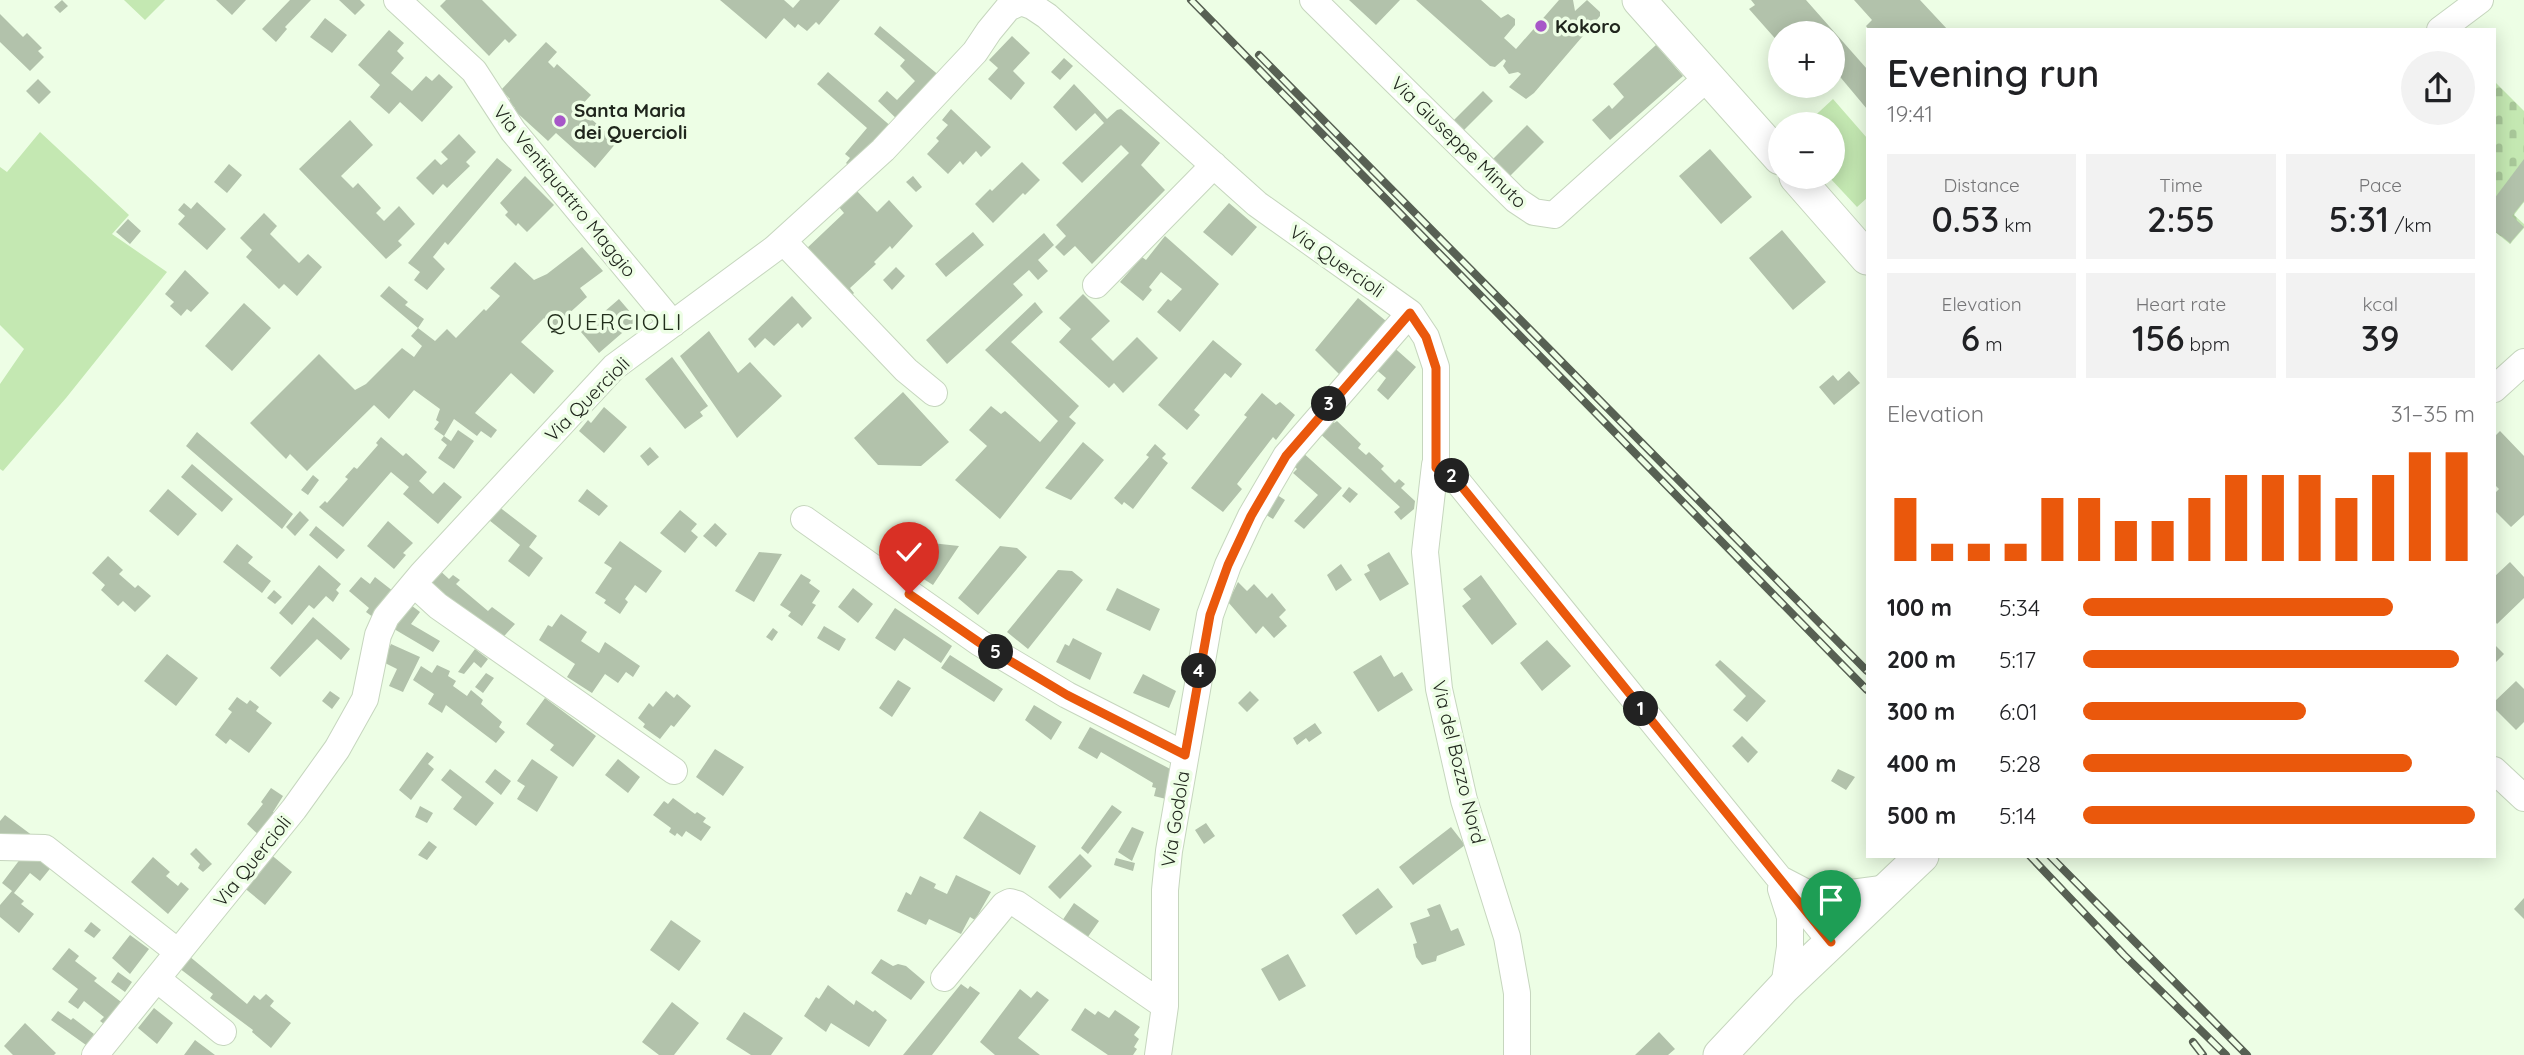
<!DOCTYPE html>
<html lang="en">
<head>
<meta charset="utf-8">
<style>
  :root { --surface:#fff; --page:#f2f2f2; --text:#202124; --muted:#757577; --accent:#ea580c }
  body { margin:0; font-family:Quicksand,sans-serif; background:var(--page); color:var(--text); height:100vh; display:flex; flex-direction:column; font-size:26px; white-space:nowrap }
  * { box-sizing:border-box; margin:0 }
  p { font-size:23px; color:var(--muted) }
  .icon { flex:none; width:38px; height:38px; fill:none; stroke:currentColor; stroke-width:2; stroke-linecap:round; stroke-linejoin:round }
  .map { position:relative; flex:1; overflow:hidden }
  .side { position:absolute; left:1866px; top:28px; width:630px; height:830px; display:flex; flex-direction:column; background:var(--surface); border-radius:0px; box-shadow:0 4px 18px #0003 }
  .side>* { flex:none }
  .fabs { position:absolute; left:1768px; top:21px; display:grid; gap:14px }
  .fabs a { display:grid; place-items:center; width:77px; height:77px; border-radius:50%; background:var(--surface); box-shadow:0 4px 18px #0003; font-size:35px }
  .pin { position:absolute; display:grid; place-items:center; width:60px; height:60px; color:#fff; margin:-72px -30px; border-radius:50% 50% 50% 0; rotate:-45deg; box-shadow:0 0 7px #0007 }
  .pin .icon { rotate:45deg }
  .km { position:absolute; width:35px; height:35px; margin:-18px; border-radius:50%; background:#222; color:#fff; font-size:19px; line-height:35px; text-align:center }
  .round { display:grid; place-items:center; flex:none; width:74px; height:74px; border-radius:37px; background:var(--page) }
  .head { display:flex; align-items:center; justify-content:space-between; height:119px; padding:0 21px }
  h1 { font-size:38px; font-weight:600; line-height:52px }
  .stats { display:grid; grid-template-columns:repeat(3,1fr); gap:10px; height:119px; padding:7px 21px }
  .stats div { display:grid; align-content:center; border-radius:0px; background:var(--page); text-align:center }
  .stats b { font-size:35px; font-weight:600 }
  .stats small { font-size:19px; font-weight:400 }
  .stats p { font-size:19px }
  .chart { height:196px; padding:14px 21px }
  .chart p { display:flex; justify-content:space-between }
  .chart svg { width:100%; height:126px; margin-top:7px; stroke:var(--accent); stroke-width:6 }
  ul { padding:0 21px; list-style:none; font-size:23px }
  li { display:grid; grid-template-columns:112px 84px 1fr; align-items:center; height:52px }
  li i { height:18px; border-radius:9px; background:var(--accent) }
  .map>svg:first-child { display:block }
</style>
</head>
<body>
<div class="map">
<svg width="2524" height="1055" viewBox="0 0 2524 1055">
  <defs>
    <pattern id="cemetery-stones" width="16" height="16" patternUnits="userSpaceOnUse" patternTransform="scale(1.75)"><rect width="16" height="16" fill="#c4e8b2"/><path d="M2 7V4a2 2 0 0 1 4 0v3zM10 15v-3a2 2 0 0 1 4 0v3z" fill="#a8c799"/></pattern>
  </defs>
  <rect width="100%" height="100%" fill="#edfee5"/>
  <path fill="#c4e8b2" d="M124,0H165L145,20Z
    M1833,99L1867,138V198L1857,207L1829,177H1832V124H1806Z
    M40,132L129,215L112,234L167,272L66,398L3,471L0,469V384L24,349L0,325V167L7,172Z"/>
  <path fill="url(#cemetery-stones)" d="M2494,81L2524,111V202L2514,215L2524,224V228L2510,244L2494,231Z"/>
  <path fill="#b2c2ab" d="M62,0L68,6L60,13L54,7Z
    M216,0H246L232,15Z
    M290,0H311L285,27L287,29L276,42L262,29Z
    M339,0H360L365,5L355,15Z
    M446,0H482L517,35L509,43L505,39L489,56L440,6Z
    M720,0H784L793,8L800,0H840L819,25L816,22L807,31L798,24L795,28L784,18L766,39Z
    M1349,0H1400L1376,25Z
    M1416,0H1481L1501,18L1508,14L1515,19V25L1504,38L1516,49L1559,0H1573L1575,11L1587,0L1600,12V16L1534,93L1526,99L1509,87L1521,74L1518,72L1509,74L1503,66L1506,61L1504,59L1495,67L1490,66Z
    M1751,0H1806L1867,69V109L1836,72L1832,75V33H1780V44L1749,9L1755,5Z
    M1854,0H1920L1948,30H1869L1866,26L1872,20Z
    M0,14L23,37L27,33L42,48L38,51L44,57L30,71L0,42Z
    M325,18L347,35L332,53L310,37Z
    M880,26L941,77L900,122L878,101L887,91L897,100L915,81L900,66L905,60L874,34Z
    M389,30L404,43L397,51L404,58L391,73L412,91L426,76L432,81L439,74L453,87L422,122L400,102L389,114L370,97L380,85L358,65Z
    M1012,36L1030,53L1013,71L1025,83L1011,100L988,79L998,68L989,60Z
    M546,42L557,52L548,62L554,68L557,64L591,95L579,108L617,142L595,168L556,133L548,141L514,110L515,108L508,101L510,99L501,90Z
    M1656,45L1683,76L1610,140L1592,120L1609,105L1612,109L1624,97L1613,84Z
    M1064,58L1073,66L1060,80L1051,72Z
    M828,72L893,128L848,165L846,163L850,158L845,154L867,128L817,84Z
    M38,79L51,92L39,104L26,91Z
    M1074,84L1107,119L1117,110L1121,109L1160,143L1141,165L1165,190L1092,264L1075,246L1064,256L1055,247L1066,236L1056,225L1129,153L1121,145L1082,183L1062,163L1104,123L1095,113L1076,131L1053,107Z
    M1483,91L1493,101L1461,133L1451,123Z
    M951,109L991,147L981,157L976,151L963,165L960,161L948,174L927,154L939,141L936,138L948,125L942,120Z
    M350,120L373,145L341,176L353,188L358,183L381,208L376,213L384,221L399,206L415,224L398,241L402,245L386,259L299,169Z
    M1527,125L1544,142L1510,176L1493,159Z
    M459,134L476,152L466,162L470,166L447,188L443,184L433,195L416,178L435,159L441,165L448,159L441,152Z
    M1710,149L1752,197L1721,224L1679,176Z
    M497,158L512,170L448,245L445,242L433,257L445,269L427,290L414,280L420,272L408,263Z
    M2524,159V201L2512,216L2524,227L2510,243L2494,230V199Z
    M1022,162L1040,180L1025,195L1023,193L993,223L975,204L990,189L992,191Z
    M229,164L242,175L227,193L214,182Z
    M525,176L554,205L527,232L518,223L516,226L505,215L508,212L500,203Z
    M913,176L922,187L916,192L906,182Z
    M856,190L877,212L889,200L913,226L892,249L890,246L874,262L876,264L850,288L854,293L850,297L805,250L844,213L839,207Z
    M197,202L226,229L207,250L178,224L185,216L178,210L184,203L191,209Z
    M1229,203L1257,227L1232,256L1203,232Z
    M264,213L277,226L270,234L299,263L308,254L322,267L297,296L284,284L279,289L246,257L252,250L240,238Z
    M128,219L141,231L130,244L116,232Z
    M1782,230L1826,282L1793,310L1749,258Z
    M973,232L984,245L946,277L935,264Z
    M1044,233L1054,245L1038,260L1048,271L1038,280L1029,270L1013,284L1023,295L947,364L926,340Z
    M1165,236L1219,284L1180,332L1157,312L1168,299L1171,301L1182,289L1161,272L1149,287L1152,290L1143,301L1120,282L1142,257L1146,260Z
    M582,247L603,271L580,288L587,297L554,327L544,318L521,342L554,371L534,394L511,373L475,413L497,430L491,438L481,431L477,436L454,419L444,436L434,429L439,422L436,420L440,409L414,390L389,419L374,405L307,471L290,454L286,459L250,423L319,354L355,390L366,384L402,348L414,357L422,346L411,336L418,328L435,341L447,329L456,338L484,309L486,311L500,296L490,288L515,262L534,280L547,274Z
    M896,267L905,276L892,290L883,280Z
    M185,270L209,293L191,312L187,309L181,316L170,306L174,302L165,294Z
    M389,286L408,302L405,305L424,319L418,328L380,296Z
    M1083,294L1110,321L1091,339L1113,361L1137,337L1158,358L1123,393L1114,383L1109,388L1059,342L1071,329L1059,318Z
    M792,296L812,318L802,328L798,323L774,346L765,338L755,348L748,339Z
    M1358,298L1386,321L1340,375L1315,350Z
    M619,299L637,320L599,353L581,332Z
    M1035,302L1043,312L1011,342L1079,406L1069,417L1076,423L1000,519L955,480L987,446L969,430L991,406L1001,414L1005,411L1040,442L1058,421L985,350Z
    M244,303L271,328L232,371L205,346Z
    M709,331L738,373L750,362L782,396L737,438L680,356Z
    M1213,340L1242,364L1231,378L1225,373L1194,410L1200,415L1187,430L1158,405Z
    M1390,344L1416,367L1388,400L1377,390L1386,378L1372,366Z
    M672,357L708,406L700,412L703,416L685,429L645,379Z
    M1849,371L1860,383L1834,405L1819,387L1833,375L1838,381Z
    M903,392L949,442L921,466L878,465L854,438Z
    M1262,393L1276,405L1280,402L1295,415L1276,440L1273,437L1237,484L1242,489L1223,512L1191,488L1247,417L1244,415Z
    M604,407L627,427L604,453L579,431L588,420L591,423Z
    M1328,417L1334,423L1337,421L1361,444L1358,448L1366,455L1369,452L1384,466L1381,469L1395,483L1399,479L1405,484L1401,488L1415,501L1414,509L1401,520L1394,512L1400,507L1316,430Z
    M458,430L474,441L454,469L438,458L447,445L441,440L444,436L451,441Z
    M2500,431L2524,456V515L2511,527L2494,510V494L2499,489L2494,484V437Z
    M197,432L293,514L282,529L186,446Z
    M381,437L403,456L406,453L427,472L419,481L433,494L444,482L462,497L438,524L403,494L409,487L391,472L343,527L319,507L325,501L327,503L348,479L345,477L354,467L357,469L378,445L376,443Z
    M1083,442L1104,460L1071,500L1045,488Z
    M1155,444L1166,454L1162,458L1168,463L1133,509L1124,502L1122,505L1114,498L1149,457L1146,455Z
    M650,447L659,457L648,466L640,456Z
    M1301,451L1342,488L1304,529L1294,521L1318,495L1293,473L1297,469L1292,465Z
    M192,464L233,499L222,512L181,477Z
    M313,475L319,480L308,495L301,490Z
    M1349,487L1358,494L1350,503L1342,496Z
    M168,489L197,514L178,536L149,511Z
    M587,489L608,506L599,516L578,501Z
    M1274,493L1285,500L1273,519L1263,513Z
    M494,503L537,536L529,547L543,558L529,577L508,561L520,545L484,516Z
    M680,510L697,524L691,531L698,537L685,553L660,533Z
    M300,511L309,520L295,536L286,527Z
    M388,521L413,543L403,553L406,555L394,569L367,546Z
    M715,523L727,534L716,547L703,536Z
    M316,526L345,550L337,559L309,535Z
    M620,541L662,571L646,593L635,585L625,599L628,602L620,614L604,603L606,600L595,593L612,568L604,563Z
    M913,541L959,546L933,585L897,562Z
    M237,544L253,557L248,563L271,581L262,593L223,562Z
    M1000,546L1017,548L1027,557L978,615L958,598Z
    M759,552L782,554L754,602L735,591Z
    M1389,552L1409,584L1380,601L1364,574L1370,571L1367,565Z
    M108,556L123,570L119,574L135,588L138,585L151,596L135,612L123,601L118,606L101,590L105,585L92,573Z
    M2510,562L2524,577V598L2497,624L2494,620V577Z
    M1341,564L1352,580L1336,591L1327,575Z
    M319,565L341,584L336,590L339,593L333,602L326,596L314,609L309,605L292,625L279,613Z
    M437,568L449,579L453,575L460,580L456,584L488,611L492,607L515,624L498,643L425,581Z
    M1058,570L1072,571L1083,580L1028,649L1007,632Z
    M801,574L811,580L809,583L820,591L812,603L816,605L802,626L788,616L791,612L780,605Z
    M1481,575L1517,624L1492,645L1462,606L1471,599L1463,589Z
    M361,577L370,584L375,577L398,595L377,620L366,612L369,608L349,591Z
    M1238,582L1247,591L1254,584L1267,598L1272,593L1286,610L1279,617L1287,626L1274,638L1263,626L1256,634L1228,602Z
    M853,588L873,604L858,623L838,607Z
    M1117,588L1160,609L1150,631L1106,610Z
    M274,590L282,597L275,604L267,598Z
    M407,602L420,612L411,624L440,641L433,652L389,626Z
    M895,608L952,646L941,663L904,638L895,651L875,638Z
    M561,614L587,632L581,641L599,653L605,642L640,666L633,677L626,672L618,683L605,674L592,693L567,677L575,664L539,640L548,625L552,627Z
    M313,617L350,649L341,660L317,639L280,677L270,668Z
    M824,626L846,639L839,651L817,638Z
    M773,628L778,632L772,641L766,637Z
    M1073,638L1102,653L1090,680L1056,662L1065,644L1069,646Z
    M1547,640L1571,666L1542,691L1520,663Z
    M391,644L420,657L403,692L389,686L397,669L383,662Z
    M2494,644L2504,654L2495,663L2494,661Z
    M475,649L488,659L481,668L474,662L464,674L458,672Z
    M167,654L198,678L176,706L144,681Z
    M950,655L1003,689L994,702L941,668Z
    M1381,655L1394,677L1402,672L1413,690L1378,712L1353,672Z
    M1720,660L1766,701L1747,722L1733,710L1746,696L1715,665Z
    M437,665L450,671L448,676L456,681L453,686L467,696L471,690L483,700L481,704L502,722L499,727L505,732L496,743L446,705L442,713L428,704L434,694L413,680L421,666L432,673Z
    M486,673L494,678L483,693L475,687Z
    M1143,674L1176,691L1169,708L1133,693Z
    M898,680L911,688L892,717L879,708Z
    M2516,681L2524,689V722L2516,730L2494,708V702Z
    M330,691L340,698L332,709L322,701Z
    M666,691L674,698L677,694L691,706L674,727L671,725L660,739L643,727L645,724L638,718L649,703L653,707Z
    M1250,691L1259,700L1247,712L1238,703Z
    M237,697L247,704L250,700L259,707L256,711L272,723L249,753L230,739L226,744L215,735L232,712L228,709Z
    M545,698L596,736L573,767L550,750L554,745L526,724Z
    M1034,705L1062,722L1051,740L1025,720Z
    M1315,723L1322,733L1309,742L1306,738L1297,745L1293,738Z
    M1090,727L1176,772L1170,800L1154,796L1156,788L1152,787L1153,783L1101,752L1097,759L1078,748Z
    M1742,736L1758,752L1748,763L1732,746Z
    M715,749L744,767L723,796L696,777Z
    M427,752L434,757L428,764L434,769L411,800L399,790Z
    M532,759L558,777L537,812L517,799L525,786L517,781Z
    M618,759L640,777L628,793L605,775Z
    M450,769L494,803L476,826L453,809L462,797L441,780Z
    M495,769L511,781L501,795L485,782Z
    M1838,769L1855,777L1846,790L1831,781Z
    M271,788L283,796L273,812L279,816L263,839L247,824L263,804L261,802Z
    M673,798L695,814L697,812L706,818L703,822L711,827L701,841L686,831L682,837L677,833L675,836L669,832L671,828L653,815L664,801L668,804Z
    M1112,805L1122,812L1088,854L1081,848Z
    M420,806L433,813L427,823L415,817Z
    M980,811L1036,846L1020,875L963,838Z
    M5,815L37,839L0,842V821Z
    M1206,823L1215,836L1204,844L1195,830Z
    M1132,827L1144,832L1132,861L1118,852Z
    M1451,827L1465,845L1413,885L1399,867Z
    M429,841L437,847L427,860L418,855Z
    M196,848L212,864L203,872L198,868L200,864L190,854Z
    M269,853L292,872L265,905L242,886Z
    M24,854L53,865L40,881L30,873L14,893L24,901L21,904L34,914L19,933L0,917V905L12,891L2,883Z
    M1080,854L1092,866L1060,899L1048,887Z
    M153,857L170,872L166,876L178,886L181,882L189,889L168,914L131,882Z
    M1116,858L1135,863L1133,871L1114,865Z
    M956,875L991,892L975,920L970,917L961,934L929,919L926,925L897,911L906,892L911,895L920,876L936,884L934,888L947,894Z
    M1378,888L1393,907L1356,935L1342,915Z
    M2524,898V919L2514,909Z
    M1074,903L1099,921L1085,941L1060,924Z
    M1440,904L1451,931L1458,928L1465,945L1437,956L1436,961L1422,965L1416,957L1413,944L1417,943L1410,923L1430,916L1427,909Z
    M671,920L701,941L679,971L650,950Z
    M91,922L101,930L94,938L84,931Z
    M130,935L149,949L130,974L112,958Z
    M69,948L79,956L75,961L97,978L94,981L125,1005L108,1027L100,1021L104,1017L84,1001L78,1009L68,1002L78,989L52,969Z
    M1288,954L1306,986L1279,1001L1261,969Z
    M189,956L247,1004L254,995L260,1000L266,994L274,1001L270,1006L291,1023L271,1048L252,1032L253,1030L210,998L213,994L179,968Z
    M881,959L893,966L898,964L906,966L925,982L911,1000L871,973Z
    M118,972L132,982L125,992L111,982Z
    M961,984L968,989L970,986L980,993L932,1055H903Z
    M828,985L854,1005L856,1000L873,1012L875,1010L887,1020L869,1047L831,1023L826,1032L804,1016L816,997L819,999Z
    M1020,989L1031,998L1037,991L1049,1000L1018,1038L1040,1055H995L980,1042Z
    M672,1002L699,1023L674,1055H659L642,1042Z
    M154,1008L173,1023L157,1044L138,1028Z
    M1085,1008L1095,1015L1098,1011L1109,1018L1115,1010L1140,1027L1134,1035L1139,1039L1134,1047L1137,1049L1133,1055H1108L1071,1030Z
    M58,1011L71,1020L73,1018L94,1034L86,1045L51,1020Z
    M744,1012L783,1038L771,1055H751L726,1039Z
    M25,1023L56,1053L54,1055H13L4,1046Z
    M1659,1032L1675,1049L1668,1055H1635Z
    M195,1040L215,1055H184Z"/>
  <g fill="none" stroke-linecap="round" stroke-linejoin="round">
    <g stroke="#c6d6be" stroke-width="28">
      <path id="minor" d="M397,0L474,71L513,131L673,324
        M1313,0L1516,200L1534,212L1554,215L1708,77
        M2440,30L2480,0
        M783,241L906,370L934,393
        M1096,285L1214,165
        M2494,389L2524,362
        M1435,465L1425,552L1439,689L1464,800L1507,937L1517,993V1055
        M804,519L980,643L1067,695L1185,755
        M414,584L438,606L674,771
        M2494,770L2524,798
        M0,847L45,848L178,952
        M1782,880L1805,892L1836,895L1889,888
        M1781,889L1790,917V947L1784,987
        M944,978L1004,905L1010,902L1017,904L1165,1006
        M157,979L223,1032
        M95,1055L294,809L337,749L365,699L378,635L386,617L422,574L614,367L774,249L883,150L975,52L989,31L1008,8L1021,2L1032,6L1047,16L1257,204L1410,313L1426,337L1436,367V468L1454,477L1831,942
        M1158,1055L1165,1006V890L1169,851L1210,615L1228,565L1251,516L1286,456L1410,313"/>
    </g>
    <g stroke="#c6d6be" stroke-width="35">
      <path id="major" d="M1639,0L1780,158
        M1796,177L1867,258
        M1720,1055L1784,987L1922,856"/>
    </g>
    <use href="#minor" stroke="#fff" stroke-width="26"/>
    <use href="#major" stroke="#fff" stroke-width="33"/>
    <g stroke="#576053" stroke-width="8">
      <path id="rail" d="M1191,0L1867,690
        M1259,55L1867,671
        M2030,856L2124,955L2226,1055
        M2050,856L2247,1055
        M2193,1042L2203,1055"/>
    </g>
    <use href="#rail" stroke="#edfee5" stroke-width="5" stroke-dasharray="16" stroke-linecap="butt"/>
  </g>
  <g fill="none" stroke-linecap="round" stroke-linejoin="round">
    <g stroke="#fff" stroke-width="14">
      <path id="route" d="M909,594L980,643L1067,695L1185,755L1210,615L1228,565L1251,516L1286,456L1410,313L1426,337L1436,368V468L1454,477L1831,942"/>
    </g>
    <use href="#route" stroke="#ea580c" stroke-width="9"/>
  </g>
  <g fill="#a757c8" stroke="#edfee5" stroke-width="2.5">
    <circle cx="1541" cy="26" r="7"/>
    <circle cx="560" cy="121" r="7"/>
  </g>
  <g text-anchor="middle" stroke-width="7" stroke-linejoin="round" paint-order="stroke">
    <g font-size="19" font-weight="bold" fill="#20261d" stroke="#edfee5" text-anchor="start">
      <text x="1555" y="33">Kokoro</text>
      <text x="574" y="117">Santa Maria<tspan x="574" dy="22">dei Quercioli</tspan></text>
    </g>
    <g font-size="19" fill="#20261d" stroke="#edfee5">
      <text transform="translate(1459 142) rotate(44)" y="7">Via Giuseppe Minuto</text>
      <text transform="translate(565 191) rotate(51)" y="7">Via Ventiquattro Maggio</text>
      <text transform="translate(1337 261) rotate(35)" y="7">Via Quercioli</text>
      <text transform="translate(587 399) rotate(-45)" y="7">Via Quercioli</text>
      <text transform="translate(1459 762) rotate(76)" y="7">Via del Bozzo Nord</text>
      <text transform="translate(1175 819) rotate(-81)" y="7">Via Godola</text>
      <text transform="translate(252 861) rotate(-51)" y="7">Via Quercioli</text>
    </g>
    <g font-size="23" letter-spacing="2" fill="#212d1b" stroke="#edfee5">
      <text x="615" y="330">QUERCIOLI</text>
    </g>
  </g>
</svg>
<div class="fabs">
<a>+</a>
<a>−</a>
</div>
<div class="pin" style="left:1831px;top:942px;background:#1e9e55"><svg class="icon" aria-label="arrive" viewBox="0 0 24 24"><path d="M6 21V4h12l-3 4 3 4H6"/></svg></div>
<div class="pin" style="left:909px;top:594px;background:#d93025"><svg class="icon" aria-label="check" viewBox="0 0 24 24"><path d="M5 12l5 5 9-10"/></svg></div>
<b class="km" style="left:1641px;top:709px">1</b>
<b class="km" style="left:1452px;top:476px">2</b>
<b class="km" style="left:1329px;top:404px">3</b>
<b class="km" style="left:1199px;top:671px">4</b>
<b class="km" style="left:996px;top:652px">5</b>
<section class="side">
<div class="head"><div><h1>Evening run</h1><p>19:41</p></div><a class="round"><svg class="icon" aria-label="share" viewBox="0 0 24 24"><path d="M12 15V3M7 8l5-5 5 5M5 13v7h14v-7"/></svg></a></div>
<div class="stats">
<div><p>Distance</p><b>0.53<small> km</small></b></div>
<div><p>Time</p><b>2:55</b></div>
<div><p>Pace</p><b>5:31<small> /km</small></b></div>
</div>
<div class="stats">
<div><p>Elevation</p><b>6<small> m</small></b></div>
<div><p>Heart rate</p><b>156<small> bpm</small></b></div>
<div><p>kcal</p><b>39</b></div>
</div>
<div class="chart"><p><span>Elevation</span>31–35 m</p>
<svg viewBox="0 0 160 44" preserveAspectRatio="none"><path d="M5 44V22M15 44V38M25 44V38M35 44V38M45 44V22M55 44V22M65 44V30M75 44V30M85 44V22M95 44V14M105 44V14M115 44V14M125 44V22M135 44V14M145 44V6M155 44V6"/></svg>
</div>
<ul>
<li><b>100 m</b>5:34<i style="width:79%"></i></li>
<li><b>200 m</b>5:17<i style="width:96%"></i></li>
<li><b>300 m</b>6:01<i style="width:57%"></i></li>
<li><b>400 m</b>5:28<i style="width:84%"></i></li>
<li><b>500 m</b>5:14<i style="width:100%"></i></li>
</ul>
</section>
</div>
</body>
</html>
